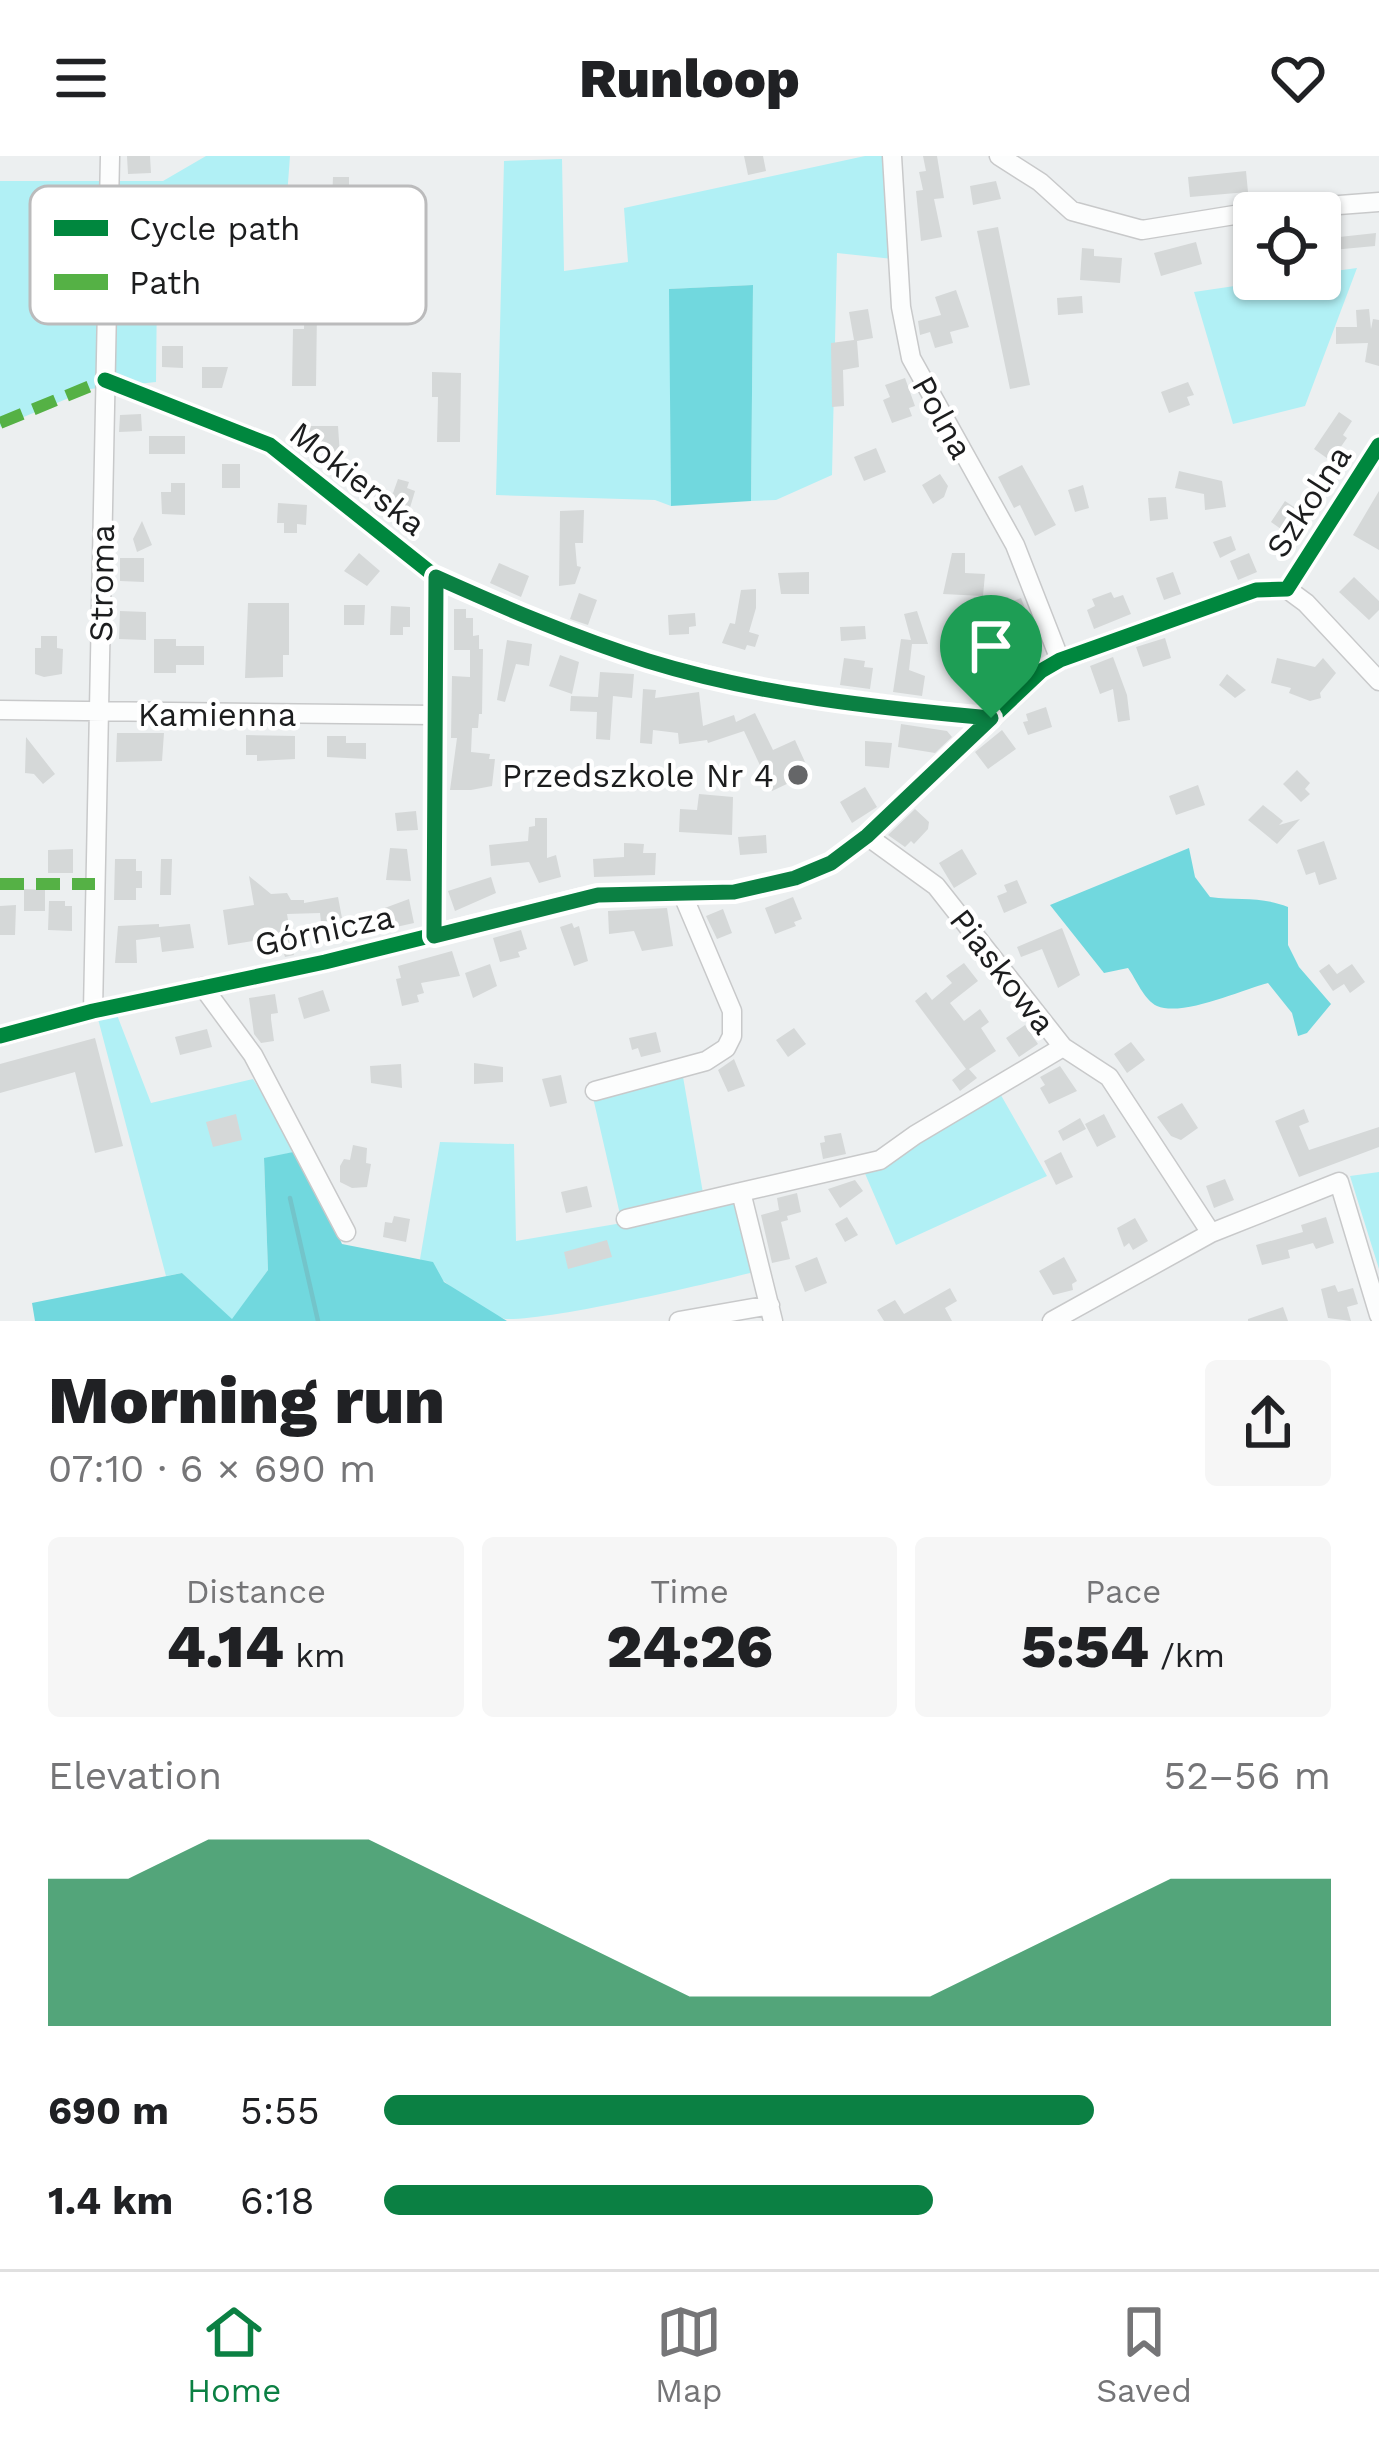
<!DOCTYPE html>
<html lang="en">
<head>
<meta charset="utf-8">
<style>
  :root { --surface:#fff; --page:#f6f6f6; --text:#202124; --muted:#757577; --line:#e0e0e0; --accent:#0b8043 }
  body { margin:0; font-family:"Work Sans",sans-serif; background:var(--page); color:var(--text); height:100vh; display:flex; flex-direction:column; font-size:45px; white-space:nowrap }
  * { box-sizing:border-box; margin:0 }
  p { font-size:39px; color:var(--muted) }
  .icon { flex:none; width:66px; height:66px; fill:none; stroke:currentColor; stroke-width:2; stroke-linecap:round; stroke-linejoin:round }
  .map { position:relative; height:1165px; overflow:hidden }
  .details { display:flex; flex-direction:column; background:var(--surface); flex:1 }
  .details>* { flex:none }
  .tools { position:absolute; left:1233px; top:36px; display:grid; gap:24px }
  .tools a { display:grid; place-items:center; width:108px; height:108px; border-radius:12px; background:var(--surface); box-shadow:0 3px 9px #0004; font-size:60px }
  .pin { position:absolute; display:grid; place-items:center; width:102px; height:102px; color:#fff; margin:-123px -51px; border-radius:50% 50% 50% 0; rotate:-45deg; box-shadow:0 0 12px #0007 }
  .pin .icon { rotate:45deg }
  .round { display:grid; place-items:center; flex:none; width:126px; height:126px; border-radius:12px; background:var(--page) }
  .overview { display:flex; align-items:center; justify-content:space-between; height:204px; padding:0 48px }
  h1 { font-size:66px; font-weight:800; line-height:90px }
  .metrics { display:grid; grid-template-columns:repeat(3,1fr); gap:18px; height:204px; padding:12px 48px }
  .metrics div { display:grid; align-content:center; border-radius:12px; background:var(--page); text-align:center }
  .metrics b { font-size:60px; font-weight:800 }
  .metrics small { font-size:33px; font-weight:400 }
  .metrics p { font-size:33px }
  .chart { height:336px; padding:24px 48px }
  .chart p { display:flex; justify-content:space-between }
  .chart svg { width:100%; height:216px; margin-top:12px; fill:var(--accent); opacity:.7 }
  ul { padding:0 48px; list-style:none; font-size:39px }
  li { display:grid; grid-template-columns:192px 144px 1fr; align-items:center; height:90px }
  li i { height:30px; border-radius:15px; background:var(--accent) }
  header { display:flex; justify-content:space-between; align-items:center; height:156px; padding:0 48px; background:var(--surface); font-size:54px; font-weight:800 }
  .tabs { display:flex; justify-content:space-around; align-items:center; height:168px; border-top:3px solid var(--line); background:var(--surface); font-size:33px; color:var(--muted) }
  .tabs a { display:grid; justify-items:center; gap:6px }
  .tabs .current { color:var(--accent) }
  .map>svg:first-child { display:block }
</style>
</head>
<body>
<header><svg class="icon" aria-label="menu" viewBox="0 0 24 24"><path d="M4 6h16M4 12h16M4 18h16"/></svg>Runloop<svg class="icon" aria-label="heart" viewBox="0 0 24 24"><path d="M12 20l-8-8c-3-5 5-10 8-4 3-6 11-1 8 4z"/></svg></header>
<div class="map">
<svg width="1379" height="1165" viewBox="0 0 1379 1165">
  <rect width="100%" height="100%" fill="#eceff0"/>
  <path fill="#b1f0f5" d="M206,0H290L281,121L157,128L156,226L90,233L0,271V25H163Z
    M865,0H885L893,103L837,97L832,319L776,344L751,345L753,129L670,133L671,350L655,344L496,339L504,5L562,3L564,115L628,106L624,52Z
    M1357,112L1305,250L1233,268L1194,136L1282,123H1320V117Z
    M117,859L151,947L253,923L298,995L264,1003L268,1114L232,1164L182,1117L166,1120L98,863Z
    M681,909L704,1043L731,1038L754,1116C703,1129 548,1165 505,1163C474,1152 443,1126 420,1103L440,986L514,988L516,1085L622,1067L591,933Z
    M998,934L1047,1020L896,1089L863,1013Z
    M1379,1016V1113L1350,1020Z"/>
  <path fill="#71d8de" d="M753,129L751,345L671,350L669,133Z
    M1189,692L1195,721L1210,741C1239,745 1261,740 1288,751V789L1299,811L1331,848L1307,877L1298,880L1292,857L1268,827C1241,834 1183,861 1157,850C1144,844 1136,823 1128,812L1104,817L1050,749Z
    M298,995L342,1088L433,1106L444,1126L507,1165H35L32,1147L182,1117L232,1163L268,1114L264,1002Z"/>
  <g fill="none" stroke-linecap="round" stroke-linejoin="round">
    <path stroke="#73c4ca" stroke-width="4.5" d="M290,1042L318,1165"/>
  </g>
  <path fill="#d5d8d8" d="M127,0H150L151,17L128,18Z
    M744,0H763L766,15L748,19Z
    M923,0H937L944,42L934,43L942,81L921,85L916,35L923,34L919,16L926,15Z
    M1246,15L1248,36L1190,41L1188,21Z
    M333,21H349V45H332Z
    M996,25L1001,43L973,49L970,30Z
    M1328,64L1330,82L1376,77L1375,90L1332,94L1333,107L1320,108V65Z
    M998,71L1030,229L1010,233L977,75Z
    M1196,86L1202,108L1161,120L1154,97Z
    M1082,92L1094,93V100L1122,102L1120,127L1080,124Z
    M305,133H324V140L332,141V155L317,154L316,230H292L293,173H304Z
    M956,134L969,171L950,176L953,187L935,192L930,176L920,179L918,165L941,159L935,141Z
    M1082,140L1083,157L1058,159L1057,142Z
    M868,153L873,182L857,185L859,211L843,214L844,250L832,251L831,187L854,184L849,156Z
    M1369,153L1371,173L1373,163L1379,164V210L1365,206L1368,187L1336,188V171H1357L1356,154Z
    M162,190H183V212L162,211Z
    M202,211H228L222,232H202Z
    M432,216L461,217L460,286H437L438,241H432Z
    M905,222L915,250L909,252L912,260L892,267L883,244L890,241L885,229Z
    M1188,226L1194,239L1187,241L1190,249L1169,257L1161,236Z
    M1339,256L1352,265L1343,279L1347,282L1331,305L1314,293Z
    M141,258L142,275L119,276L120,259Z
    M309,270H338L341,314L327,302V288H309Z
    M149,280H185V298H149Z
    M876,292L886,316L864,325L854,301Z
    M222,308H240V332H222Z
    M1022,309L1056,369L1035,380L1020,349L1014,352L998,321Z
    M1179,315L1222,325L1226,351L1205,354L1204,338L1175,332Z
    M940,318L948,330L944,341L933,348L922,329Z
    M398,323L409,326L407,332L415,335L409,355L400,352L395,364L386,361L388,354L376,350L375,331L393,337Z
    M171,327H185V359L162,358L161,336H171Z
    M1083,329L1089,352L1075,356L1068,334Z
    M1379,335V394L1353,379Z
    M1166,341L1168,363L1150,365L1148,342Z
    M1285,345L1303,357L1288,378L1271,366Z
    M278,347L307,349L306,369L297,368V377H284V367H277Z
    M584,354L583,387H575L577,410L581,411L575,428L559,430L560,355Z
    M142,365L152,389L137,396L133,383Z
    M1231,380L1236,394L1220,402L1213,386Z
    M359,397L380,415L367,430L344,415Z
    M952,397H965V417L985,418L983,440L943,438Z
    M1249,397L1257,416L1238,424L1230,405Z
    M120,402H144V426L120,425Z
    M499,407L529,420L521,441L490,427Z
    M809,416V438H781L778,417Z
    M1173,416L1181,438L1164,444L1156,422Z
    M1354,421L1379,445V454L1369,464L1339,436Z
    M756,433V452L749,476L759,479L755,491L747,489L745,494L722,487L730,467L735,468L741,434Z
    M1111,436L1114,442L1123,439L1131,458L1094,473L1087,454L1095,450L1092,443Z
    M579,437L597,444L588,469L570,463Z
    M1021,442L1042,495L1024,502L1017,484L1025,481L1013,445Z
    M248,447H289V499H283V521L245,522Z
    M344,449H365L364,469H344Z
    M391,450L410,451V471H403V479H390Z
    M454,453H466V462H473V480L479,479V493H483L482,558H479L478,572H472L471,596L490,598L489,603H495L492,630L471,634H450L457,582H451L452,520L470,521V494H454Z
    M120,455L146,456V484L119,483Z
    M917,455L928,488H912L909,514L925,520L922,540L893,536L901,483L911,484L904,458Z
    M695,457L696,470L689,471V478L669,479L668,459Z
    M865,470L866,483L841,485L840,471Z
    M41,480H57V492L63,493L62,518L44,521L35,518V492H41Z
    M1165,482L1171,502L1143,511L1136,491Z
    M154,483H176V490H204V509H176V517H154Z
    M507,484L532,488L529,510L516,508L505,546L497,544Z
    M560,499L579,506L572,538L549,530Z
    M1113,501L1127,539L1130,564L1118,566L1113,533L1100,538L1090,510Z
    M844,502L865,505L864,511L873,512L870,533L840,529Z
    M1277,502L1315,511L1323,502L1336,517L1320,537L1321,542L1310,545L1289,537L1291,532L1271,527Z
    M600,516L634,518L632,542L613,540L610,584L596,583L597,556L570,555L571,540L598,541Z
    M1227,518L1246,534L1235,542L1219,529Z
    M643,533L656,534L655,542L699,536L703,570L734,559L736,566L755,557L773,594L795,584L810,617L772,635L744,575L708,587L707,584L679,588L678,577L653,574L652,588L640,587Z
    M1046,551L1052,571L1028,579L1023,566L1028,565L1026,558Z
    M901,568L947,575L952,581L935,597L898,591Z
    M1002,574L1016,593L988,613L975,596Z
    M117,577H164L162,605L116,606Z
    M246,579L295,580V603L257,605V599H246Z
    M327,580H346V587H366V603L327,601Z
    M26,581L55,618L43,628L34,618L25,617Z
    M865,585L892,587L889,612L865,610Z
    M1297,614L1310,627L1305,633L1310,638L1301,646L1283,628Z
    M1198,629L1205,649L1176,659L1169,640Z
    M865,631L877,651L852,667L840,646Z
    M699,638L733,641L732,679L679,676L680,653L697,654Z
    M1263,649L1283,665L1279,669L1300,663L1277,688L1248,664Z
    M915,653L929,666L928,673L914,688L911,685L905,691L888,679Z
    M416,655L418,674L397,675L395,657Z
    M535,662H547V702L556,699L561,721L539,727L529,706L491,710L489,689L528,685L529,671L535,670Z
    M766,679L767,697L740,699L738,681Z
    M1324,685L1337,723L1319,729L1315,716L1306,719L1297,694Z
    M624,687L644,688L643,697H656L655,719L594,721L593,703L624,701Z
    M390,692L407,693L411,725L386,724Z
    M73,693V717H48V694Z
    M962,693L977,718L954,732L939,707Z
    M115,703H136V715H142V732H136V744H114Z
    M161,703H172L171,739H160Z
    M249,720L271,738L287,737L291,744H304V747L338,741L342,762L321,766L320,757L287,758L294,799L285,801L276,774L265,777L266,783L228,789L223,754L254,749Z
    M491,721L496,737L455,755L448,735Z
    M1017,724L1027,747L1004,757L997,740L1007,736L1004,729Z
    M24,733L45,734V755H24Z
    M793,741L802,763L794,766L796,770L775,778L765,752Z
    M409,743L414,767L387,773L382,753Z
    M49,745H65V750H72V775L48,774Z
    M16,749L15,779H0V750Z
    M667,752L673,790L642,795L634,775L609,778L608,755Z
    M723,753L732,777L717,783L706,760Z
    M572,767L574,772L579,770L588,805L574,810L560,771Z
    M159,768V771L190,768L194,792L162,796L160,781L136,784L137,807H115L118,770Z
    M1062,772L1080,819L1058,832L1042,793L1021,801L1017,791Z
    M521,774L527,793L518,796L520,801L500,806L493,782Z
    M452,795L460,820L421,827L424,837L417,839L419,846L402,850L396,823L401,822L398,810Z
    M964,807L978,825L950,847L964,865L980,853L989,866L981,872L996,895L969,913L977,922L960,935L952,924L966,913L915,845L926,836L932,844L952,827L946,820Z
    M490,808L497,830L473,842L465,817Z
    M1329,808L1337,818L1352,808L1365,826L1350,837L1344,828L1333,835L1319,815Z
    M323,834L330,855L304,863L298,842Z
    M275,838L278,857L271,858V863L274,885L261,887L254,878L249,842Z
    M1025,869L1038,888L1019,901L1006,882Z
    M794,872L806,888L788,901L776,884Z
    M207,873L212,891L180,899L175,881Z
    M656,876L661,896L641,901L638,892L632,894L629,882Z
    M95,882L123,990L95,997L75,916L0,937V908Z
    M1131,886L1145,904L1127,917L1114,898Z
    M734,903L745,930L728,936L718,914Z
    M474,907L503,911V926L474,928Z
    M401,908L402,932L371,927L370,910Z
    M1060,910L1077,935L1049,948L1040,932L1045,929L1040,921Z
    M561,919L567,947L550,951L542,923Z
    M1182,947L1198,972L1181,984L1171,980L1157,961Z
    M1304,953L1309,966L1299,970L1309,994L1379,971V991L1299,1021L1275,965Z
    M236,958L242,984L213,991L206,966Z
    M1104,958L1116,981L1097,991L1085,968Z
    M1080,962L1086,973L1063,985L1058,975Z
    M841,977L846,998L823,1003L820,987L825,986L824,980Z
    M353,989L367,992L366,1007L371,1008L367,1031L352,1032L340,1026V1010L344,1003L350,1004Z
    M1061,996L1073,1021L1056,1029L1044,1005Z
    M1225,1023L1234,1044L1214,1052L1206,1030Z
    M855,1024L863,1035L840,1052L828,1033Z
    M587,1030L592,1051L566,1057L561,1036Z
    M797,1037L801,1056L787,1060L788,1064L781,1066L790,1103L772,1107L761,1059L779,1054L777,1042Z
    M394,1060L410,1063L406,1086L383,1081L385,1066L392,1067Z
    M847,1061L858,1079L845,1086L835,1068Z
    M1326,1061L1334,1087L1316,1093L1313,1087L1288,1094L1290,1102L1262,1109L1256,1089L1303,1076L1301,1069Z
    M1135,1062L1148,1085L1133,1094L1129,1087L1124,1091L1117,1072Z
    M607,1084L612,1101L568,1113L564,1096Z
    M817,1101L827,1127L805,1136L795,1110Z
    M1064,1101L1077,1125L1072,1128L1073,1134L1053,1139L1039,1115Z
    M1335,1129L1338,1136L1353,1132L1358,1148L1347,1151L1351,1165L1328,1162L1321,1133Z
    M950,1132L957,1145L945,1152L952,1165H884L877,1154L895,1144L904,1158Z
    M1283,1151L1288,1165H1248V1163Z"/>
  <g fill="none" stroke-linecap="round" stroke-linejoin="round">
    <g stroke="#c8c9ca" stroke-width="21">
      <path id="minor" d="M892,0L901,151L911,202L1015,389L1060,504
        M999,0L1040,26L1072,55L1142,74L1259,55L1379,46
        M105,224L270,289L436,421L522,460L650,506L756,532L991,563
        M1287,433L1379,289
        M1287,433L1306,447L1379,525
        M0,554L434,559
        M867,680L936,730L1063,891L1109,921L1211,1077
        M434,780L436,421
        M203,831L253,899L346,1076
        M93,855L110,0
        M0,880L93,855L325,806L582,742L734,736L795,722L831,707L867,680L1041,515L1060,504L1256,434L1287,433
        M595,935L706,905L726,892L732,880V855L682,737
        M626,1063L741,1036
        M679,1165L770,1149
        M773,1165L741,1036L880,1004L915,979L1063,891
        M1052,1165L1211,1077L1339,1026L1379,1159"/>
    </g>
    <use href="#minor" stroke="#fcfdfd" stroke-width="18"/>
    <path stroke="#55b145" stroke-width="12" stroke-dasharray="24 12" stroke-linecap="butt" d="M0,267L105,224
      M0,728H95"/>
    <g stroke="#fff" stroke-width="22">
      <path id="cycleway" d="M105,224L270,289L436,421L522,460L650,506L756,532L991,563
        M0,880L93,855L325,806L582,742L734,736L795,722L831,707L867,680L1041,515L1060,504L1256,434L1287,433L1379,289"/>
    </g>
    <use href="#cycleway" stroke="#00873e" stroke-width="15"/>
  </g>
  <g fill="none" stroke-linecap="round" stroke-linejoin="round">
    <g stroke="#fff" stroke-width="24">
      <path id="route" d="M436,421C505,452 575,482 648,505C758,539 877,552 991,562L867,680L831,707L795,722L734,736L598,739L434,780Z"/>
    </g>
    <use href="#route" stroke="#0b8043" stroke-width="15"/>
  </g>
  <circle fill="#656668" stroke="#fff" stroke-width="4.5" cx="798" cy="619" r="12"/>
  <g text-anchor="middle" stroke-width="9" stroke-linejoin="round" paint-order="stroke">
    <g font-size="33" fill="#1c1d1e" stroke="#fff">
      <text transform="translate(943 261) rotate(61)" y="12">Polna</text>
      <text transform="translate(358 322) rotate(38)" y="12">Mokierska</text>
      <text transform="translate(1308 345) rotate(-57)" y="12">Szkolna</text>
      <text transform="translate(101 427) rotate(-89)" y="12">Stroma</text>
      <text x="217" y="570">Kamienna</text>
      <text transform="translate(324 774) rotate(-12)" y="12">Górnicza</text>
      <text transform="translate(1003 815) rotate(52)" y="12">Piaskowa</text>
    </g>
    <g font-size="33" fill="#1c1d1e" stroke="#fff" text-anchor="end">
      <text x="774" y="631">Przedszkole Nr 4</text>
    </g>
  </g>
  <rect x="30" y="30" width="396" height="138" rx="18" fill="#fff" stroke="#bbbbbc" stroke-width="3"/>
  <rect x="54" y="64" width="54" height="16" fill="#00873e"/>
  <rect x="54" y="118" width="54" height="16" fill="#55b145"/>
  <g font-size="33" fill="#1c1d1e">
    <text x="129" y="84">Cycle path</text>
    <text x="129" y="138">Path</text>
  </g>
</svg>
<div class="tools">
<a><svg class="icon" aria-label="locate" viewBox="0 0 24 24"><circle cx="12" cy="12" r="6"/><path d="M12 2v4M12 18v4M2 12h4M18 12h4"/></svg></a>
</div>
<div class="pin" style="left:991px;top:562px;background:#1e9e55"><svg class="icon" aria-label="arrive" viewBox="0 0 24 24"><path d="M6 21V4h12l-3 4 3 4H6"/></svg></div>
</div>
<section class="details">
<div class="overview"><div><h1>Morning run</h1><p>07:10 · 6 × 690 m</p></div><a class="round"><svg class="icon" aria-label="share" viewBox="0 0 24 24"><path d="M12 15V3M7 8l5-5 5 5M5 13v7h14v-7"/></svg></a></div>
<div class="metrics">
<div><p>Distance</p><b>4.14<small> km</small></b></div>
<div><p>Time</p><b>24:26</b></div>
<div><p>Pace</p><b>5:54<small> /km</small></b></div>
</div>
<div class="chart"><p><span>Elevation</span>52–56 m</p>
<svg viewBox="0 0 160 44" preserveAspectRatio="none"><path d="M0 44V14L10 14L20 6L30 6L40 6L50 14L60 22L70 30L80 38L90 38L100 38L110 38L120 30L130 22L140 14L150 14L160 14V44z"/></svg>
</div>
<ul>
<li><b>690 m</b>5:55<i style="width:75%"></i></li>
<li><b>1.4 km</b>6:18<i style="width:58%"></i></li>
</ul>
</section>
<nav class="tabs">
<a class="current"><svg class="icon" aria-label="home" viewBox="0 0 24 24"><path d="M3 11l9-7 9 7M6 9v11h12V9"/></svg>Home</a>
<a><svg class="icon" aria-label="map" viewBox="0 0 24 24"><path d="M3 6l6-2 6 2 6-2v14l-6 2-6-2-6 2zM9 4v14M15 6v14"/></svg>Map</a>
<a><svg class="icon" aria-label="saved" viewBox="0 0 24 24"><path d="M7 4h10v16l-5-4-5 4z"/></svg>Saved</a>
</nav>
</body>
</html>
